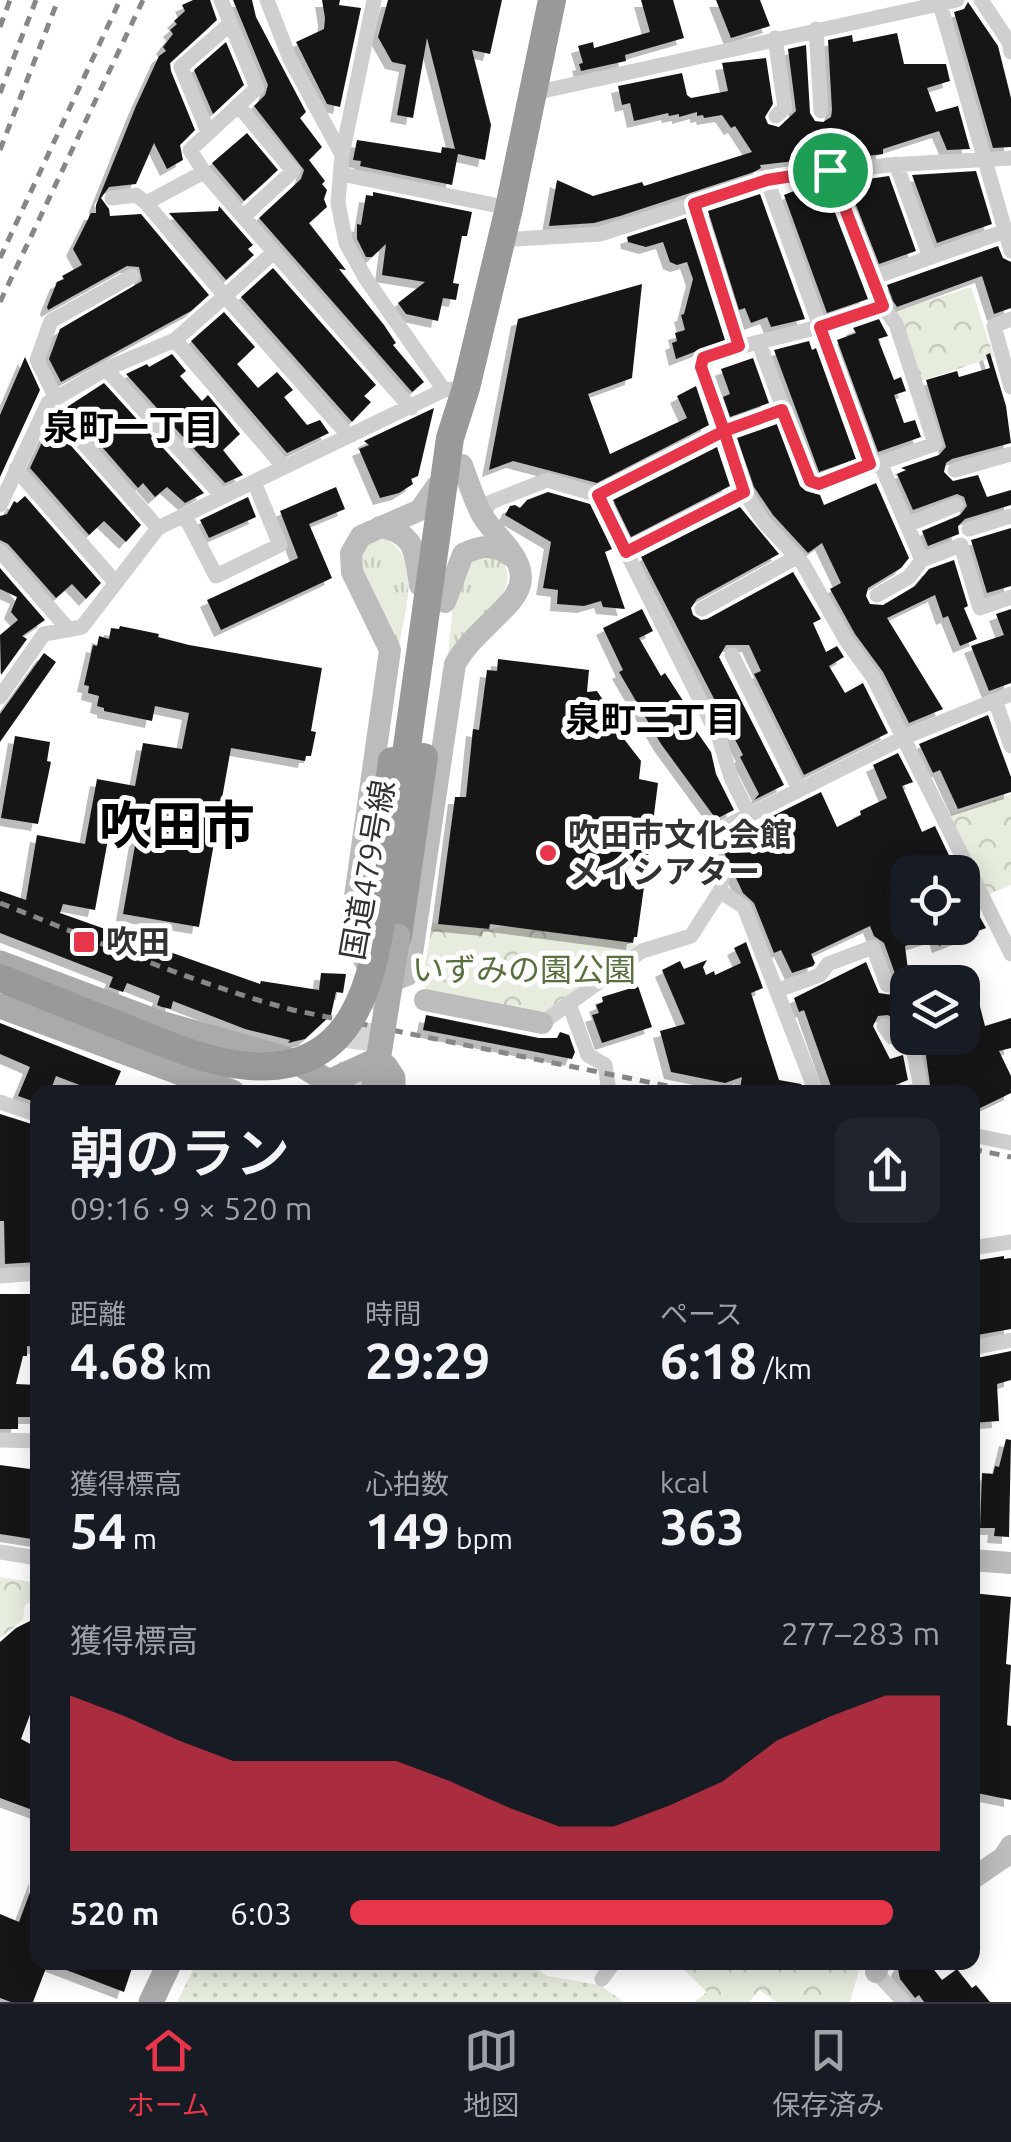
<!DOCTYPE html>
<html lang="ja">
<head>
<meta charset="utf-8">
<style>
  :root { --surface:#171b24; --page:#20242c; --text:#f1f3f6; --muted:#9ea1a6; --line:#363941; --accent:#e73649 }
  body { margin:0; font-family:Ubuntu,"Noto Sans JP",sans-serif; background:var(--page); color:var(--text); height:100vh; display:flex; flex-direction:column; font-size:38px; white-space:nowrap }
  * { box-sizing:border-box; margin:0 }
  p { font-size:32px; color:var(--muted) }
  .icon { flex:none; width:55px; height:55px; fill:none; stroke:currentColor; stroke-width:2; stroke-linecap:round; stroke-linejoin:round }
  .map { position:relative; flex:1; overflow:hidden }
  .sheet { position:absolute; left:30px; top:1085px; width:950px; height:885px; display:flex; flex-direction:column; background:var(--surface); border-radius:20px; box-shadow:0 5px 25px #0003 }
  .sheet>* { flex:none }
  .controls { position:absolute; left:890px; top:855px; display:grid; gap:20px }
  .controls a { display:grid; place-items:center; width:90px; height:90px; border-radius:20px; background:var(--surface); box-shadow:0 5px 25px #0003; font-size:50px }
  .pin { position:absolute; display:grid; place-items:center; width:85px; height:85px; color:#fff; margin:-42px; border:5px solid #fff; border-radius:50%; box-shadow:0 2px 10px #0007 }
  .round { display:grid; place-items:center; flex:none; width:105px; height:105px; border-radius:20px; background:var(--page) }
  .overview { display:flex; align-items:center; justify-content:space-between; height:170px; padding:0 40px }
  h1 { font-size:55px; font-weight:600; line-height:75px }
  .stats { display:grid; grid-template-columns:repeat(3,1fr); gap:15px; height:170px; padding:10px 40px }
  .stats div { display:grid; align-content:center }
  .stats b { font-size:50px; font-weight:600 }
  .stats small { font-size:28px; font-weight:400 }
  .stats p { font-size:28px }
  .chart { height:280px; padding:20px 40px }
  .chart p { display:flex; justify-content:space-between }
  .chart svg { width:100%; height:180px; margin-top:10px; fill:var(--accent); opacity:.7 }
  ul { padding:0 40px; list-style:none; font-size:32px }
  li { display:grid; grid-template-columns:160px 120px 1fr; align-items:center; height:75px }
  li i { height:25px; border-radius:12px; background:var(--accent) }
  .menu { display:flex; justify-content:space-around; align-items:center; height:140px; border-top:2px solid var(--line); background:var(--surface); font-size:28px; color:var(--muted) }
  .menu a { display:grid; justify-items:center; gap:5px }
  .menu .current { color:var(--accent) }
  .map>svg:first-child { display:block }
</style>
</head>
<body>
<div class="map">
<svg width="1011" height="2002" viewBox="0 0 1011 2002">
  <defs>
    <pattern id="grass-tufts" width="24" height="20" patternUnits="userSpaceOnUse" patternTransform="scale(2.5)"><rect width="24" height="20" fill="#e6ecde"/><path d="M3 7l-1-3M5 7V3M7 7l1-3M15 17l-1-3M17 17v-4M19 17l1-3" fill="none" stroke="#c6cbbf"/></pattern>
    <pattern id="forest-crowns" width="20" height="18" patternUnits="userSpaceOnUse" patternTransform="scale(2.5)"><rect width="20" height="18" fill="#e6ecde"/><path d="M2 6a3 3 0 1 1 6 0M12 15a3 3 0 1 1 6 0" fill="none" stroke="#c6cbbf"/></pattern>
    <pattern id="garden-dots" width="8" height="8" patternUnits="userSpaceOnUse" patternTransform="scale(2.5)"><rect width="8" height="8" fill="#e6ecde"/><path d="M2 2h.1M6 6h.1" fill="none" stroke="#c6cbbf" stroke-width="1.8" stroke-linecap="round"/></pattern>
    <filter id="shadow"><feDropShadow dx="-7" dy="7" stdDeviation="0" flood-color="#0004"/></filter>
  </defs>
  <rect width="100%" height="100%" fill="#fff"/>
  <path fill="url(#grass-tufts)" d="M385,539C424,559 404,611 399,647L362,581V549L372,541Z
    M499,557C529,590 470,631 448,656L455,585L470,560Z"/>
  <path fill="url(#forest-crowns)" d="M971,287L994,357L915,383L893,312Z
    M1011,794V885L986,895L947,816Z
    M432,923L489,929L506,926L633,943L637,946L545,1012L534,1013L429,994L422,983Z
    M0,1577L38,1583L37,1599L25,1605L23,1620L0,1638Z
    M687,1963V1962L861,1963L850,2002H777L759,1990L749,2002H695L707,1992L681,1967Z"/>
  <path fill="url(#garden-dots)" d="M197,1962L527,1963L547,1976L600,1985L624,2002H177Z"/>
  <path fill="#191919" filter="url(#shadow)" d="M193,0H210L217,20L170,63L171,71L195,130L180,145L183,160L167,169L154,143L136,184L109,187L101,198L109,209L110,216L141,214L209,295L191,311L61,382L49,359L60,329L142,281L139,267L127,266L48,310L47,307L57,282L64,279L62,276L82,265L73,249L91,213H96V205L136,106L159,56L166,51L163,47L173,34L170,30L177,24L174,21L185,11L182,5Z
    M233,0H252L256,17L306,112L300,118L322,147L309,160L325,181L322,184L327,190L324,199L327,207L309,223L346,270L339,269L384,325L396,343L393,345L424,382L412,392L259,218L301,179L304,170L254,106L265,95L268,85Z
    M322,0H340L339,5L361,8L340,107L327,104L296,42L324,29L325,18Z
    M388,0H502L490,54L472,50L491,125L485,160L458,154L452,185L360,166L361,161L353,160L357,140L441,153L442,147L455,149L427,38L413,118L397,115L406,65L392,62L378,37Z
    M641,0H673L684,38L625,55L626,61L581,71L579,64L583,63L578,46L593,42L594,48L650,32Z
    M716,0H760L770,26L731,38Z
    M968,2L998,46L1011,98V147L993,148L954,12L964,9Z
    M897,33L904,64H946L950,81L927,88L936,112L958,106L970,149L947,150L939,131L883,149V154L796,165L795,161L760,165L761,168L754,172L620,216L594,223L549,226L557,180L593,196L642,182L644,186L752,152L735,126L731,128L722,115L704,118L703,115L697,116V112L679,117V114L669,116L668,113L634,121L630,103L622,105L618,86L682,73L687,95L691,98L728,91L722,63L766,58L773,104L765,117L768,124L779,127L796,111L788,49L806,45L810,113L815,121L823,122L831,117L832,110L828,40L852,35L853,42Z
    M226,42L244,85L213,114L194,70Z
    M247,133L278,170L244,201L212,163Z
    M976,171L992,224L937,243L912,175Z
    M889,176L916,251L879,264L847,182Z
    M824,184L868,299L827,313L784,195L804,187Z
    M373,192L472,212L467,236H462L457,262L453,283L459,284L456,300L443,298L438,321L406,314L398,303L425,282L382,275L386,244L372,257H366L357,239V224L361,225L366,195L373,196Z
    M760,194L805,319L771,327L767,317L751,323L745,308L739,310L708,211Z
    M219,206L253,245L248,249L254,255L226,280L169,213L218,211Z
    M686,218L725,340L676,359L672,343L677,341L675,333L685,330L681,315L684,314L693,279L687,262L677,265L670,262L663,242L646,247L628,242L627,237Z
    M998,246L1003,258L1011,262V308L994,314L982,276L897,307L893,301L887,285Z
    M273,268L376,385L364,396L371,402L352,422L241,297Z
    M642,284L632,378L588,394L610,454L687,418L677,396L696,386L709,425L597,483L513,461L489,470L518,319Z
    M224,312L255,347L237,364L258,388L277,372L293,390L284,397L307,425L320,420L329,433L287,453L191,341Z
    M879,319L888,336L878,339L894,380L901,377L906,391L894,395L904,423L915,420L921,437L878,452L837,340L856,333L853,328Z
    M809,341L812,350L816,348L856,459L819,472L774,350Z
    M990,353L1006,406L1011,443L952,459L946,463L944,472L953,481L978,475L987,497L1011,490V505L965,519L958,526L959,534L928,546L922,531L960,515L967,506L964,497L957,494L913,510L897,474L906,470L901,468L939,455L946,447L926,380L957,371L959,377L990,368L986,355Z
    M172,354L186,371L180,376L202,401L208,395L240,434L223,450L243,475L225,483L126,374L147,364L149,367Z
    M25,357L40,390L0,477V415Z
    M753,358L769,403L730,417L723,397L730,394L721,369Z
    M104,383L204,493L185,503L167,487L155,497L143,483L138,488L67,407Z
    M434,408L418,476L411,479L413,484L399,493L380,498L359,449L369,445L364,441Z
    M51,423L141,525L126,542L104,521L89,535L30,468Z
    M777,424L800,486L806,491L820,495L824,505L876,483L909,558L901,568L868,588L866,596L870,604L883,605L915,586L929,569L954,560L968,606L964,608L977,639L960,646L948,616L943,618L935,595L887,618L943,709L909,723L883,672L855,634L830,589L841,583L822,543L808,553L773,515L754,487L737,438Z
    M717,447L730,486L631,537L613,500Z
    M336,487L345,509L309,524L332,578L221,630L207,600L298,558L280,511Z
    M548,492L590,504L612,549L605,552L625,609L603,607L601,601L584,606L557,604L558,590L543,588L551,542L505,515L510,506L515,505L520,508L527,500Z
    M25,496L101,583L86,599L72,584L56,598L8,544L0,540V516L7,514L14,501L17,503Z
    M248,497L256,517L209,538L200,520Z
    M740,507L779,554L697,599L691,608L693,615L701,620L707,619L793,572L821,619L813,623L826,652L837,646L844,657L829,666L845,693L863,683L888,733L804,775L754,674L761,671L749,645H726L719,657L784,785L754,800L759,794L740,757L743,755L641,557Z
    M1011,528V586L987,593L971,540Z
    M0,568L45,620L22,636L27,639L1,675L0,635L18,620L11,612L17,597L0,589Z
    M642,609L653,631L639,638L661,676L665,673L691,713L686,716L711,752L716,774L734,810L716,819L661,744L619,672L623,670L603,628Z
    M1011,609V683L989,691L971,646L1004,635L996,614Z
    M120,626L159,634L158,637L189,645L322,668L311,731L316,732L311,756H306L305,761L231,748L199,927L123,914L138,828L111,823L95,910L63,904L60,913L260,984L261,981L319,990L321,973L346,974L343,993L336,992L331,1015L305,1039L288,1043L290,1040L245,1029L173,1001L171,1009L162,1007L157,1005L160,996L127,983L123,992L109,987L113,977L0,933V891L26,900L37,835L85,844L97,779L135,786L143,743L182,749L189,713L155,706L152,721L104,711V708L97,706L99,696L88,693L89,686L84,685L93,645L97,646L99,636L109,639L111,628L119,629Z
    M44,653L56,662L0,742V714Z
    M498,659L589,670L587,692L597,691L615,718L621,715L624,739L641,761L639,779L658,783L649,854L623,867L632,886L645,880L637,937H634L633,943L490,924L489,929L438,924L455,797H466L473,729L479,730L487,670L497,671Z
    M988,715L1011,777V792L958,809L940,770L933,773L919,744Z
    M15,736L50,742L47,761L51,762L38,824L1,818Z
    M898,753L913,782L902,786L922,832L935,826L957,872H908V892L898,895L908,928H962V917L977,912L986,928L939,946L936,936L905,946L909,977L908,1013L894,1020L888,1015L878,1016L873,1026L890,1059L903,1055L908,1080L890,1087L892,1092H833L804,1010L799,1012L794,998L866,962L879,993L892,995L898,982L884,943L874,936L870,926L811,954L815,963L813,966L792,973L781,950L774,953L754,903L743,893L721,846L744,836L742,831L821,792L837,827L861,815L860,811L887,798L873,765Z
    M746,942L763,988L751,993L779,1080L801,1084L804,1092H765L740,1088L742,1077L725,1083L671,1072L660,1031L685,1024L662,970L680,961L684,969L707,960L703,967L706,975L714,971L715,975L741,963L734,948Z
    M638,986L652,1027L602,1043L592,1015L599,1013L596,1005L603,1002L602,997Z
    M977,995L985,1026L1011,1018V1048L999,1051L1011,1076V1093L972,1112V1092H931L925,1049L928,1048L926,1043L946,1038H962V999Z
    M426,1015L539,1038H557L560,1032L569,1035L575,1052L572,1059L423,1030Z
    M0,1023L121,1071L112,1092H79L82,1086L56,1076L50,1092H38V1103L18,1096L30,1067L0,1054Z
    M0,1114L38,1126V1262L5,1264L4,1221H0Z
    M1004,1256V1259L1011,1258V1329L972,1336V1261Z
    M0,1294H38V1347L27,1346V1356H23L16,1384L38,1385L37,1417H18V1429H0Z
    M1011,1351V1380L997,1384L999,1421L972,1423V1359Z
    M1006,1439L1011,1440L1009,1537L994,1536L995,1528H980L982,1473L993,1474L995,1466L999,1467Z
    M0,1465L37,1470L34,1482H38V1540L0,1534Z
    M972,1593L1011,1597L1006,1664L1011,1665L1007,1725L1011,1726V1800L972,1792Z
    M38,1617V1693L21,1739L38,1748V1812L0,1798V1642L16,1628Z
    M36,1876L38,1962H134L124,1992L48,1963L33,2002H11L0,1998V1914L19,1922Z
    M902,1962H928L942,1980L957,1969L972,1988L976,1985L990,2002H924L919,1995L915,1998L900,1979L898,1969Z"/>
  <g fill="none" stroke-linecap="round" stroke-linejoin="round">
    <path stroke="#d6d6d6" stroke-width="28" stroke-dasharray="28 14" stroke-linecap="butt" d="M350,1091L361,1000"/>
    <path stroke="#cfcfcf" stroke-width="15" d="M267,0L290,59L342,155L338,203L346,243L366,279L444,390
      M981,0L1009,42L1011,52
      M940,4L1011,251
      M816,29L821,111
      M775,38L785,108L776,116
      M534,93L957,0
      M238,105L293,171L243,217
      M208,132L181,67L230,24
      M342,155L374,0
      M896,164L930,257
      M830,170L883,306
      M204,172L411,408
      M341,174L509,208
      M767,180L870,464
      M112,198L136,195L146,203
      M694,205L739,347L703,358L701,367L744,492L764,522L803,564L846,640L873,677L1011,954
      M500,240L600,234L767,180L889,165L1011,158
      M274,252L225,296L348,435
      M872,278L1005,231
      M1011,319L994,326L1011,387
      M175,340L284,467
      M739,347L819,327L883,306L896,324L935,444L819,484L810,481L759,343
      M106,369L223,497
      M55,396L37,360L51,321L132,276
      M881,465L922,560L961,545L980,608L1011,597
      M16,469L116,583
      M955,470L1011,454
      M598,495L719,738L732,780L749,814
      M0,505L48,403
      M482,515L491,502L547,480L598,495L723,431L782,410
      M185,516L216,576L280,545L254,482
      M907,525L956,505
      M158,528L48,403L106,369L175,340L225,296L146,203L204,172L190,150L257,88L221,0
      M969,529L1011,516
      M0,551L69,630
      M626,552L744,492
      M877,595L909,577L922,560
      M702,609L797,557
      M732,655L799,789
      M0,697L44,634L82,627L158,528L444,390L466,388
      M995,700L1011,746
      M720,891L744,907L816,1092
      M778,990L820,975L828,964L873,947L887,985
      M569,1004L588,1055L605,1065L609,1092
      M542,1023L642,951L691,936L720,891L722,880L705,837L905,737L1011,694
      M884,1026L892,1037L908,1033
      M911,1038L921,1088L911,1092
      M0,1102L38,1115
      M972,1135L1011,1143
      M972,1248L1011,1242
      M0,1276L38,1273
      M972,1348L1011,1340
      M0,1440L38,1441
      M0,1552L38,1558
      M876,1972L904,2002
      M602,1979L614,1962"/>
    <path stroke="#bcbcbc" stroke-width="22" d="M436,487L420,510L361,536L351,553L352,572L390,650L350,932L369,969L381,980L397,979L409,974L455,664C469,639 493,622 511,601C540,567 498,542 482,515C474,500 468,481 462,465
      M380,527C416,533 415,553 420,585
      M445,602L463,554C482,545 494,544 511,556
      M425,1000L542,1023
      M972,1560L1011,1563
      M972,1879L1004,1857L1011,1846
      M876,1972L880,1962"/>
    <path stroke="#aaa" stroke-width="25" d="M0,963L157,1022L297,1062L345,1092
      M0,1006L232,1092
      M329,1082L373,1062L385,1066L393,1078V1092
      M151,2002L170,1962"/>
    <path stroke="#999" stroke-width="28" d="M402,783L450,438L466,388L509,208L552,0
      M380,847L392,761
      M398,936L424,757
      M0,978L102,1019"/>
    <path stroke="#878787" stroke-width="5" stroke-dasharray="10 8" stroke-linecap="butt" d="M0,27L10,0
      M0,93L36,0
      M0,150L58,0
      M0,258L120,0
      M0,302L143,0
      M0,903C97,941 192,983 293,1010L697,1092
      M972,1149L1011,1157"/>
    <path stroke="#aaa" stroke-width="25" d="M373,1092L398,936"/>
    <path stroke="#999" stroke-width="28" d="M102,1019C149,1036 199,1062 249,1066C356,1074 373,980 385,897C391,859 397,821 402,783"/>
  </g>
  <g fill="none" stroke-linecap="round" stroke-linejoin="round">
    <g stroke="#fff" stroke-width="20">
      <path id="route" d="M830,170L767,180L694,204L739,346L703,358L701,367L724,431L598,495L626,552L744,492L724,431L782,410L810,481L819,484L870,464L820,327L883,306L830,170"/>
    </g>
    <use href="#route" stroke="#e73649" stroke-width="12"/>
  </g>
  <g fill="#e73649" stroke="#fff" stroke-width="4">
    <circle cx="548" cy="853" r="10"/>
    <rect x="72" y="930" width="24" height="24" rx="5"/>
  </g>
  <g text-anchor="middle" stroke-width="10" stroke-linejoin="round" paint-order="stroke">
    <g font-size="32" font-weight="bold" fill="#323232" stroke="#fff" text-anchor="start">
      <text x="568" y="846">吹田市文化会館<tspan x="568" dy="37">メイシアター</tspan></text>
      <text x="106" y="953">吹田</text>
    </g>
    <g font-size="32" fill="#323232" stroke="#fff">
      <text transform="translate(368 870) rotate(-80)" y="11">国道479号線</text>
    </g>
    <g font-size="32" fill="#57703e" stroke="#fff">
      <text x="524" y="981">いずみの園公園</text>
    </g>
    <g font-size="35" font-weight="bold" fill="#000" stroke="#fff">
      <text x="131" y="440">泉町一丁目</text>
      <text x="653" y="732">泉町二丁目</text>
    </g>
    <g font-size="52" font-weight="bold" fill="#000" stroke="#fff">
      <text x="177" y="844">吹田市</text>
    </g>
  </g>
</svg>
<div class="controls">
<a><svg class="icon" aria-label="locate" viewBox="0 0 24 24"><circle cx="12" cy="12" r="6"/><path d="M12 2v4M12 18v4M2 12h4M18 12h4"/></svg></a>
<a><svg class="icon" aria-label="layers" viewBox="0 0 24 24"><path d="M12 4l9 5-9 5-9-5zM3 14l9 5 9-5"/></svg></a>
</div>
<div class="pin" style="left:830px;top:170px;background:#1e9e55"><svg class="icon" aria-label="arrive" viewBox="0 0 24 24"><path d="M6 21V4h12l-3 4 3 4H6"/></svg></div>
<section class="sheet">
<div class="overview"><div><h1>朝のラン</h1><p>09:16 · 9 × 520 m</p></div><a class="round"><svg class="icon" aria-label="share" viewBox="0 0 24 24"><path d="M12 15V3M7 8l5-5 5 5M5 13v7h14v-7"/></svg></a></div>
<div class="stats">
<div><p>距離</p><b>4.68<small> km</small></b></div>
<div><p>時間</p><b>29:29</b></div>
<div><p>ペース</p><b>6:18<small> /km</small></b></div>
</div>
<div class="stats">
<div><p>獲得標高</p><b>54<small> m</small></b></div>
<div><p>心拍数</p><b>149<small> bpm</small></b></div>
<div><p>kcal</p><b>363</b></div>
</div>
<div class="chart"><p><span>獲得標高</span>277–283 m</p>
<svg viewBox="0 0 160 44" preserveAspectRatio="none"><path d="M0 44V6L10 11L20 17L30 22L40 22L50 22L60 22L70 27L80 33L90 38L100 38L110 33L120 27L130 17L140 11L150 6L160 6V44z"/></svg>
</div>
<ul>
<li><b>520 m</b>6:03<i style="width:92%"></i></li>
</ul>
</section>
</div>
<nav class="menu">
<a class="current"><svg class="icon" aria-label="home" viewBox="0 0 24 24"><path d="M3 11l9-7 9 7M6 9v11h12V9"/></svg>ホーム</a>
<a><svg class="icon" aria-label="map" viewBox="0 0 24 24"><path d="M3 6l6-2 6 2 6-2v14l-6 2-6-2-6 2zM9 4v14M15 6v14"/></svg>地図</a>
<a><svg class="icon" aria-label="saved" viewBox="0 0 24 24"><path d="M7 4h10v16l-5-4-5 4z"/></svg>保存済み</a>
</nav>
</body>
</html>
